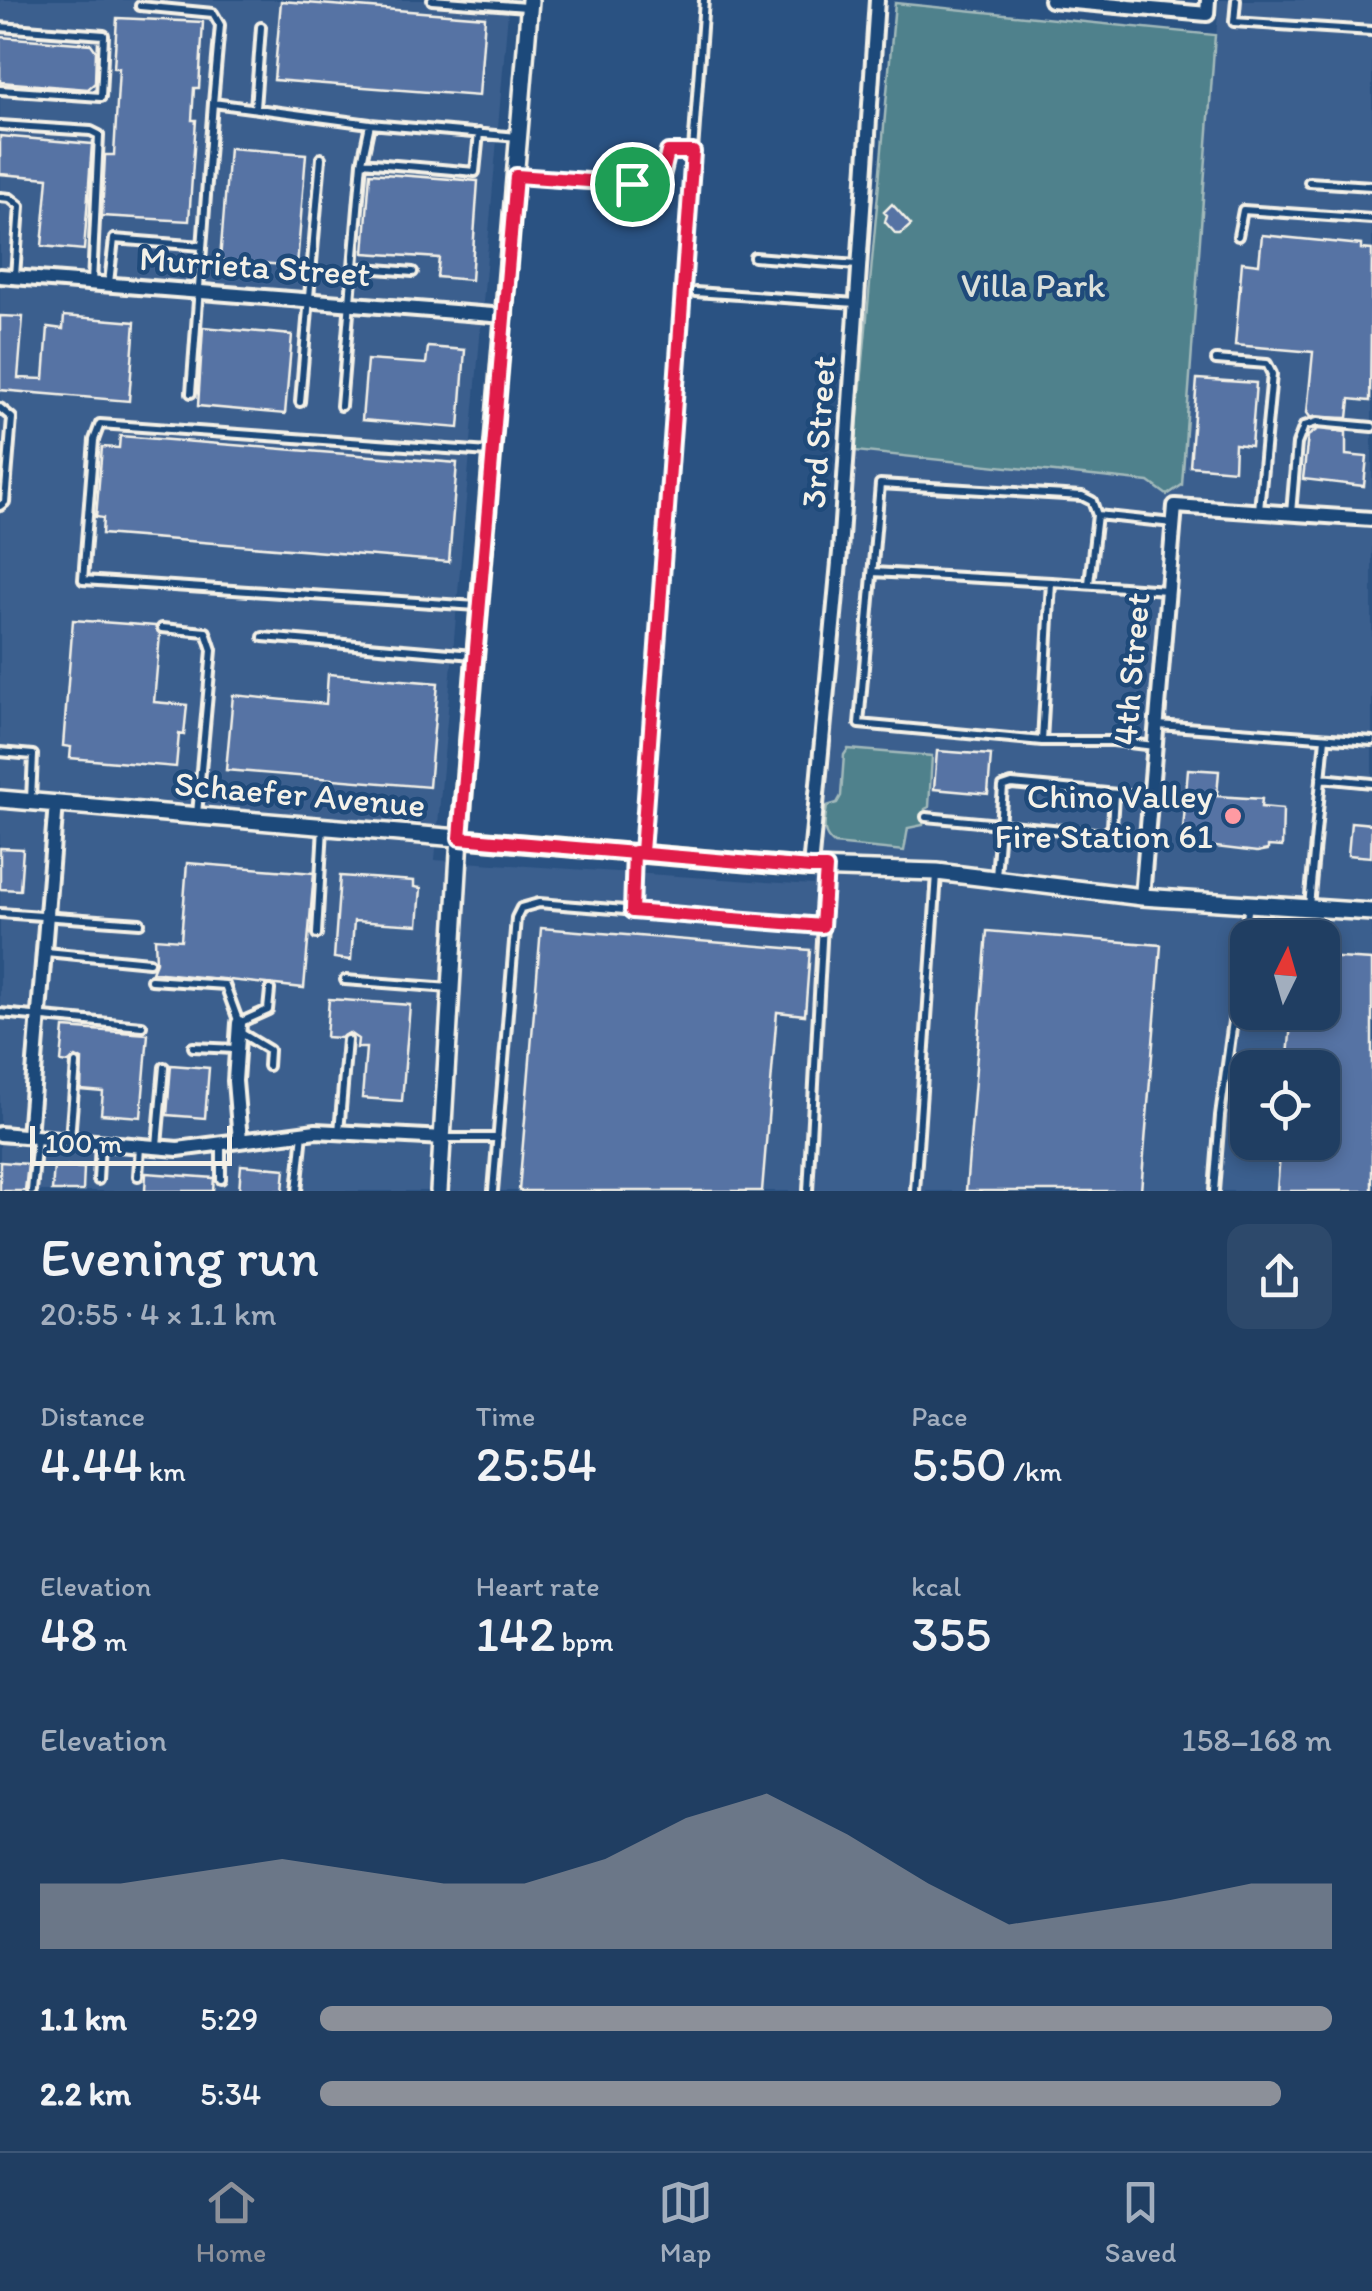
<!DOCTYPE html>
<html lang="en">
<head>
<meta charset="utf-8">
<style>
  :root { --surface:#203e62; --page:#2d496b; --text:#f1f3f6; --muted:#a2aebe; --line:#3d5777; --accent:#8c9099 }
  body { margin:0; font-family:Itim,sans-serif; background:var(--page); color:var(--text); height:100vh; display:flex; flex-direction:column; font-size:38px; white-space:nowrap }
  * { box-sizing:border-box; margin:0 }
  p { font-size:32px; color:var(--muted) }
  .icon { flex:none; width:55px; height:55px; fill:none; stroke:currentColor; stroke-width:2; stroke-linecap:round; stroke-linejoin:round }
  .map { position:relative; height:1191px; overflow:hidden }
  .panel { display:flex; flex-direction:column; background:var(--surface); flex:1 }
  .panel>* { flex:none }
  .needle { width:65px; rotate:5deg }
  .buttons { position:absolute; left:1230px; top:920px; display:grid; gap:20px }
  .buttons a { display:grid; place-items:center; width:110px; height:110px; border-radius:20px; background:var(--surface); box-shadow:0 5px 15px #0003,0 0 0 2px var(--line); font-size:50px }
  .scale { position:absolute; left:30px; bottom:25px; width:202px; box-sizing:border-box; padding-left:10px; border:5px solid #f4f1e8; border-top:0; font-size:28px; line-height:35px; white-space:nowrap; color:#f4f1e8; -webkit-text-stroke:8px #1f4a7a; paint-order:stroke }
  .pin { position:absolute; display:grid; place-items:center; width:85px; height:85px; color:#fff; margin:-42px; border:5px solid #fff; border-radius:50%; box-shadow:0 2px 10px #0007 }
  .round { display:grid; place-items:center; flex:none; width:105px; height:105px; border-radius:20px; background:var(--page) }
  .overview { display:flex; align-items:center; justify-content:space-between; height:170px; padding:0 40px }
  h1 { font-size:55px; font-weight:600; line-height:75px }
  .stats { display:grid; grid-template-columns:repeat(3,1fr); gap:15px; height:170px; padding:10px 40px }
  .stats div { display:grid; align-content:center }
  .stats b { font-size:50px; font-weight:600 }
  .stats small { font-size:28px; font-weight:400 }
  .stats p { font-size:28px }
  .chart { height:280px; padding:20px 40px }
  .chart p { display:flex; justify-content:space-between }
  .chart svg { width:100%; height:180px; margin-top:10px; fill:var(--accent); opacity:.7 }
  ul { padding:0 40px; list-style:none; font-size:32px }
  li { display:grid; grid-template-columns:160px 120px 1fr; align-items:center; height:75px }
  li i { height:25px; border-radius:12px; background:var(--accent) }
  .tabs { display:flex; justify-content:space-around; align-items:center; height:140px; border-top:2px solid var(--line); background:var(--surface); font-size:28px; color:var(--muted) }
  .tabs a { display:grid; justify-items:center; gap:5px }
  .tabs .active { color:var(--accent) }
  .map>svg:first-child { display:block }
</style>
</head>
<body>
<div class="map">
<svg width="1372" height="1191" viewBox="0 0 1372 1191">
  <rect width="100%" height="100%" fill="#2a5282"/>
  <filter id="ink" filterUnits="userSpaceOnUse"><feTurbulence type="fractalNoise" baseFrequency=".01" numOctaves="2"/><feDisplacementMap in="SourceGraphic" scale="20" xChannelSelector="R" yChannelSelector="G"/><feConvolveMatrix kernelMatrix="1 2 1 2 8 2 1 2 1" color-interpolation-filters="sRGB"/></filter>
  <g filter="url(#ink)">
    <path fill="#3b5f8e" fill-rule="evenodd" d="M0,0H509L435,860L813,885L855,451L1149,482L1166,495L1181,485L1219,0H1372V1191H0ZM1248,938H1322V1012H1248ZM1248,1068H1322V1142H1248Z"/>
    <path fill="#4f818c" stroke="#a2b9ba" stroke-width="2.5" d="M895,3L1215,35L1182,485L1167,495L1149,482L855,451Z
      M848,749L932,756L929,807L925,809L923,825L908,828L904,851L834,844C820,833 825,823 827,806L837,803L841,796L844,755Z"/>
    <path fill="#5673a4" stroke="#f4f1e8" stroke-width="2.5" d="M281,1L485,17L479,96L274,80Z
      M117,18L203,22L199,88H194L192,120H196L189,221L102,216L105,155H114L119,68H114Z
      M0,37L91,44L96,51L95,83L88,89L0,82Z
      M0,136L92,144L84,250L42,246L48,178L0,174Z
      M229,148L306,154L297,266L220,260Z
      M370,173L478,181L471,280L437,277L439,258L364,253Z
      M892,204L911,225L901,234H896L885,222L887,215L884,212Z
      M1262,235L1361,245V249L1372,250L1370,401L1350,399L1348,418L1310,417L1307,413L1313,352L1235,345L1242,262L1259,264Z
      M0,316L23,317L18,378L44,379L48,327L63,329L64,316L135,322L129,401L0,390Z
      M203,327L292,335L285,414L198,406Z
      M428,347L465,350L459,428L362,420L367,360L426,364Z
      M1197,379L1256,383L1251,446L1235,444L1234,470L1190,466Z
      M1318,429L1346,432V455L1367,457L1364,486L1303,479L1308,436Z
      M120,436L457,463L449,562L102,534L103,518L96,517L102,447L119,448Z
      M73,620L155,626L160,634L154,702L187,705L184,735L179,734L176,767L70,758L71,747L63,746Z
      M328,674L438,683L429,787L226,770L233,695L326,704Z
      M937,751L991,755L988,794L934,789Z
      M1188,769L1219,771L1217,796L1262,799L1261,807L1283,809L1282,847L1268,846V850L1257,852L1182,843Z
      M1351,822L1372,824L1371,857L1348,855Z
      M0,848L23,849L20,890L0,889Z
      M187,863L314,873L304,988L152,972L156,962L155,938L181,940Z
      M340,876L414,881V887L421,888L418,925L354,921L351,960L334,958Z
      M541,928L810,950L805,1015L777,1012L762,1191H519Z
      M987,931L1161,945L1141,1191H966Z
      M1322,957L1372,960V1191H1277L1281,1142H1322V1068H1287L1292,1012H1322Z
      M329,999L410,1005L402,1101L362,1098L366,1048H357L358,1039L349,1033L341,1038L326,1037Z
      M64,1028L148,1034L141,1117L101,1114L103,1092L81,1090L82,1060L76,1057L69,1063L61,1062Z
      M171,1065L209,1068L205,1118L167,1115Z
      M0,1162L28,1164L25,1191H0Z
      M241,1165L285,1169L283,1191H239Z
      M54,1166L84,1168L83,1191H52Z
      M146,1173L214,1178L213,1191H145Z"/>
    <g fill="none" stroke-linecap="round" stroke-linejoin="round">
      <g stroke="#f4f1e8" stroke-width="14">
        <path id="service" d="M432,0L526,7
          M1236,0L1234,22L1372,31
          M140,6L213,13L220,25L213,103
          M0,27L104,35L101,97L0,90
          M255,108L261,27
          M0,125L91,131L99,135L92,283
          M362,162L475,172L479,133
          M517,176L657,186L664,181L668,152H693
          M1309,182L1372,186
          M0,197L10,198L20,206L15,276
          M1238,236L1243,210L1372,219
          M754,257L857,265
          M353,267L413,272
          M109,283L114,239L202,246
          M695,292L856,303
          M1216,360L1267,364L1272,374L1259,510
          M191,393L213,103L370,124L518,137
          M300,402L321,158
          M341,406L362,162L370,124
          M0,408L12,418L5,502L0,506
          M1291,513L1297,444L1304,426L1317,422L1372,427
          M873,572L1051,582
          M1089,583L1097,515L1173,523
          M477,606L83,580L94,440L100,424L489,452
          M162,628L206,632L212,650L197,814
          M263,637L473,655
          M1158,725L1372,741
          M1042,741L859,724L880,484L1082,496L1092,501L1097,515
          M1154,746L1113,741H1042L1051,582L1167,590
          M0,752L33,755L31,800
          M1321,778L1372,783
          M926,817L1105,834L1112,827L1114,794
          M642,851L704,0
          M996,877L1003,787L1012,784L1149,797
          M1309,906L1325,738
          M632,911L634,853
          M0,913L140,923
          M317,934L323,827
          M46,952L149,962
          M151,980L225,985L239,1023L268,1010L270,990
          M345,980L450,988
          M0,1013L142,1026
          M241,1033L269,1050L268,1066
          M193,1047L236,1049
          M339,1132L347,1040
          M445,1138H498
          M70,1139L76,1064
          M221,1144V1179
          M157,1145L164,1067
          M138,1176L140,1147
          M98,1180L100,1143
          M32,1191L37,1138
          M297,1191L303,1133
          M493,1191L516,918L521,908L539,903L822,926
          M808,1191L826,870
          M915,1191L937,874
          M1214,1191L1220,1116L1249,904"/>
      </g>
      <g stroke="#f4f1e8" stroke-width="20">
        <path id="minor" d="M1051,0L1207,14L1208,0
          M0,276L505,316
          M810,868L840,552L877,0
          M1142,897L1175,506L1372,519
          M239,1023L235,1081L240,1140
          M0,1134L178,1149L316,1131L444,1138
          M29,1136L56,803"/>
      </g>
      <g stroke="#f4f1e8" stroke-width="22">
        <path id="tertiary" d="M0,799L810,868L937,872L1142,897L1372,912
          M439,1191L460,837L530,0"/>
      </g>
      <use href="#service" stroke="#1f4a7a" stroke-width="6"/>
      <use href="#minor" stroke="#1f4a7a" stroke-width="12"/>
      <use href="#tertiary" stroke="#1f4a7a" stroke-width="15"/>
    </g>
  </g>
  <g fill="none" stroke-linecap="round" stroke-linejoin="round" filter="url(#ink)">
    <g stroke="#fff" stroke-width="20">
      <path id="route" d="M632,184L516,176L460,838L810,868H826L822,926L632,911L634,852H642L693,152H668L660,185L632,184"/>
    </g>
    <use href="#route" stroke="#e11d48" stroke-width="12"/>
  </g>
  <circle fill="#ff9aa2" stroke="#1f4a7a" stroke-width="4" cx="1233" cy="816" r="10"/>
  <g text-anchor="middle" stroke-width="9" stroke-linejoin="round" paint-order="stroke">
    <g font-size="35" fill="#f4f1e8" stroke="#1f4a7a">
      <text transform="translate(255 266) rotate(4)" y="12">Murrieta Street</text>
      <text transform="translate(818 432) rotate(-86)" y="12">3rd Street</text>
      <text transform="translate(1131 669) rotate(-85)" y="12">4th Street</text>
      <text transform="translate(300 794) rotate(5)" y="12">Schaefer Avenue</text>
    </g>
    <g font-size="35" fill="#dbe0da" stroke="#1f4a7a">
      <text x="1033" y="297">Villa Park</text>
    </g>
    <g font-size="35" fill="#f4f1e8" stroke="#1f4a7a" text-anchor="end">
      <text x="1213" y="808">Chino Valley<tspan x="1213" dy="40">Fire Station 61</tspan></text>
    </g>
  </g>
</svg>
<div class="buttons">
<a><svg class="needle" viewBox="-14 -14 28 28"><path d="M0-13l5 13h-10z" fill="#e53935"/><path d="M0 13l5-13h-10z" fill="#a2aebe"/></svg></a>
<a><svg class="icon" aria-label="locate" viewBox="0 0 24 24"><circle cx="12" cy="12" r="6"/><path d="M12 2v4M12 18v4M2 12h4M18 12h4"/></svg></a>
</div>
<div class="scale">100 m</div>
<div class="pin" style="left:632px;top:184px;background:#1e9e55"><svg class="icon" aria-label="arrive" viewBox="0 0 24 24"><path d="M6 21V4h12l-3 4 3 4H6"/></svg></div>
</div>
<section class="panel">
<div class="overview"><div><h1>Evening run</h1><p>20:55 · 4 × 1.1 km</p></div><a class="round"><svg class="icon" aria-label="share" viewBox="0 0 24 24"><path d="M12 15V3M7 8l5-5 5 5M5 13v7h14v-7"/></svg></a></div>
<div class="stats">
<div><p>Distance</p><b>4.44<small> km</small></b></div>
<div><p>Time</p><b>25:54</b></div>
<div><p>Pace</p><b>5:50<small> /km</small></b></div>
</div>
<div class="stats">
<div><p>Elevation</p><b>48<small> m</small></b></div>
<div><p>Heart rate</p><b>142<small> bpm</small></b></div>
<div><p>kcal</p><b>355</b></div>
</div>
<div class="chart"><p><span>Elevation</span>158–168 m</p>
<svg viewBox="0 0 160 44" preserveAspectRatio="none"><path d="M0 44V28L10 28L20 25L30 22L40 25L50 28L60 28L70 22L80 12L90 6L100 16L110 28L120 38L130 35L140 32L150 28L160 28V44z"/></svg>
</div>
<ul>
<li><b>1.1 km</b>5:29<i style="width:100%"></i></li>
<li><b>2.2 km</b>5:34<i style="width:95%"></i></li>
</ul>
</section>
<nav class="tabs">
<a class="active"><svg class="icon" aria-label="home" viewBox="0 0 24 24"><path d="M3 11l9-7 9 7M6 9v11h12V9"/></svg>Home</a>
<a><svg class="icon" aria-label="map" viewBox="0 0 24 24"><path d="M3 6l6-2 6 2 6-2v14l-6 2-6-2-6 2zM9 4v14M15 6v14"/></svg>Map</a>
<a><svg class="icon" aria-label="saved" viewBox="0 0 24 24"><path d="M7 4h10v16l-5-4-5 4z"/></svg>Saved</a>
</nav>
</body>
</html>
